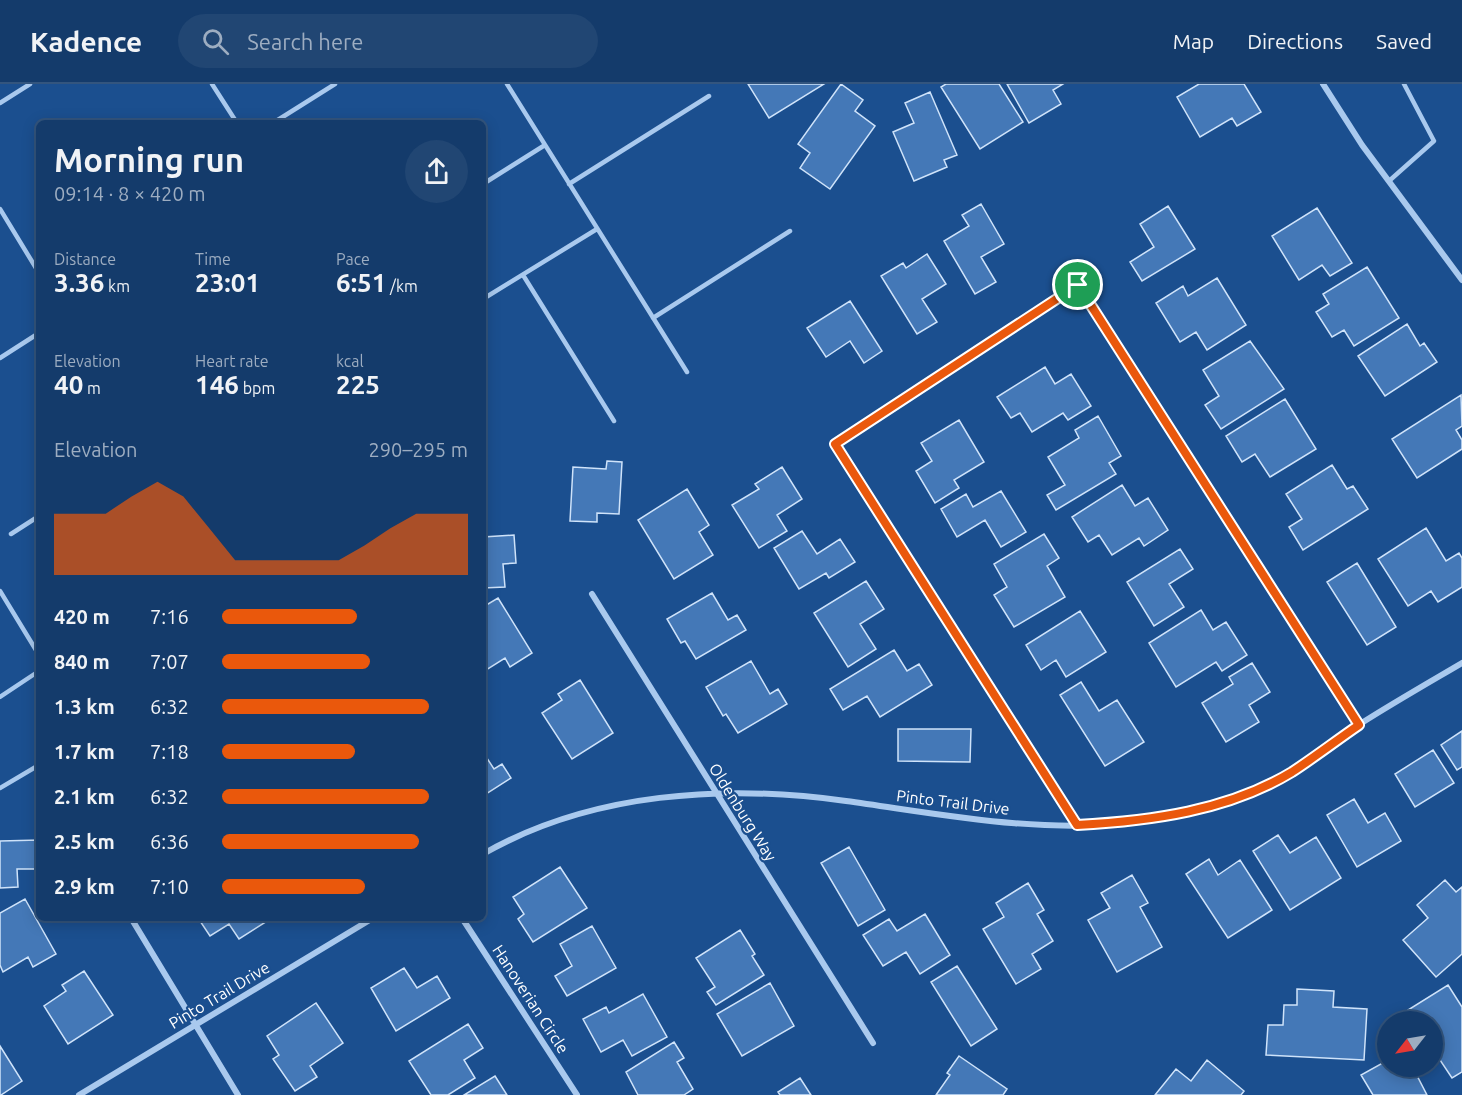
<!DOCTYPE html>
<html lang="en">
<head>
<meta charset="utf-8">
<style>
  :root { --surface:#143b6b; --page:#214673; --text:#f1f3f6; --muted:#9dadc1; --line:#33557e; --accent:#ea580c }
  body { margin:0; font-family:Ubuntu,sans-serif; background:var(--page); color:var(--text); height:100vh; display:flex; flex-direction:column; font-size:22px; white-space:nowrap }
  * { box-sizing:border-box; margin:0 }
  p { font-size:20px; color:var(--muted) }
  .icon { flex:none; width:33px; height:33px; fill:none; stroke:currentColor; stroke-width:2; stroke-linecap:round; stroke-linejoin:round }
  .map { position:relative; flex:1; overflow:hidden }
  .side { position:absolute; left:36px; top:36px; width:450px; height:801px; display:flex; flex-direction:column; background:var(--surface); border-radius:9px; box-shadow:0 3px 15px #0003,0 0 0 2px var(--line) }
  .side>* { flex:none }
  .needle { width:39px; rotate:239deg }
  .fabs { position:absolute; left:1377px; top:927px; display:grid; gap:12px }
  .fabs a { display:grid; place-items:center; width:66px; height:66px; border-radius:50%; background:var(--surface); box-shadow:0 3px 15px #0003,0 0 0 2px var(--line); font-size:30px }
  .pin { position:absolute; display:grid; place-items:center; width:51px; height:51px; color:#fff; margin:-26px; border:3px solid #fff; border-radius:50%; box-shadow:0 2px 6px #0007 }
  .round { display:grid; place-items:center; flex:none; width:63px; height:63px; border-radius:32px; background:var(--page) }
  .headline { display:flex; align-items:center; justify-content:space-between; height:102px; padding:0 18px }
  h1 { font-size:33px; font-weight:600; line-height:45px }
  .figures { display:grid; grid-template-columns:repeat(3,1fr); gap:9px; height:102px; padding:6px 18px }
  .figures div { display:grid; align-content:center }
  .figures b { font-size:26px; font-weight:600 }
  .figures small { font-size:16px; font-weight:400 }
  .figures p { font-size:16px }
  .chart { height:168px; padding:12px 18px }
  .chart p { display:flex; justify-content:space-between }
  .chart svg { width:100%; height:108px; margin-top:6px; fill:var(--accent); opacity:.7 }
  ul { padding:0 18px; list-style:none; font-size:20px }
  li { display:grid; grid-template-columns:96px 72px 1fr; align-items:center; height:45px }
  li i { height:15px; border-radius:8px; background:var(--accent) }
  header { display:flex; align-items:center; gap:36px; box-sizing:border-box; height:84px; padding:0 30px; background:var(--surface); border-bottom:2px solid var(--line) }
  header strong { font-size:28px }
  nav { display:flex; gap:33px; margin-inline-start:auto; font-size:21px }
  .search { width:420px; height:54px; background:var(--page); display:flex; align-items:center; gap:15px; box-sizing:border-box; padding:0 21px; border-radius:33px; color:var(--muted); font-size:22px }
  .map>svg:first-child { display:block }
</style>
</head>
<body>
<header>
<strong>Kadence</strong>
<div class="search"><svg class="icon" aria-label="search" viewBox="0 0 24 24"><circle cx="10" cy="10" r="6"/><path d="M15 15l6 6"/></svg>Search here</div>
<nav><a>Map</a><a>Directions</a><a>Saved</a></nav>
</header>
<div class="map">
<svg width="1462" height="1011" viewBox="0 0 1462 1011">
  <rect width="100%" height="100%" fill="#1b4f8f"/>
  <path fill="#4478b7" stroke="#cfe3fa" stroke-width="1.5" d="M748,0H824L769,34Z
    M841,0L863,16L855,27L875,42L830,105L800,84L810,69L798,60Z
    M946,0H999L1023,38L980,65L941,3Z
    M1007,0H1063L1053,6L1061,20L1029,39Z
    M1199,0H1244L1261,28L1237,42L1232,34L1200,53L1177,13Z
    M930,8L957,71L944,76L947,83L914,97L893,48L914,39L905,19Z
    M981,120L1004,160L981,173L996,198L975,210L944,157L969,142L962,131Z
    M1168,122L1195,165L1142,197L1130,178L1154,163L1140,140Z
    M1317,124L1352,179L1330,192L1322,181L1299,196L1272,152Z
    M927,170L946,200L922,215L937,238L917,250L881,192L903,179L906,184Z
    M1367,183L1399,234L1354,262L1344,246L1332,253L1316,228L1329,220L1323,210Z
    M1217,194L1246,241L1207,266L1196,248L1180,258L1156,219L1183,202L1188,212Z
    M850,217L882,267L864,279L850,257L826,273L807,244Z
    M1407,240L1420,262L1424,259L1437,278L1385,312L1358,272Z
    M1250,257L1284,305L1221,345L1205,321L1219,312L1203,286Z
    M1045,283L1055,300L1071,290L1091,322L1068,336L1063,329L1032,348L1020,329L1011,334L997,313Z
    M1461,311L1462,342L1456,346L1462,356V365L1417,394L1392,355Z
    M1285,315L1316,365L1270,393L1255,370L1242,378L1226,352Z
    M1098,332L1121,372L1109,379L1116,390L1056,426L1047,411L1065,401L1048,373L1079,354L1075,346Z
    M959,336L984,378L954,396L959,404L935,419L916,387L932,377L921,359Z
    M607,377L622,378L619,430L597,429V438L570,437L573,383L606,385Z
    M1332,381L1347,405L1353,402L1368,425L1303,466L1289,443L1302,435L1286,410Z
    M782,383L802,415L777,431L787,447L759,464L732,421L759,405L755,400Z
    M1122,401L1135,422L1148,414L1168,446L1144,462L1139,454L1112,471L1099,451L1088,458L1072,433Z
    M687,405L709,441L699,448L713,471L674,495L638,436Z
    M1001,407L1026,448L1001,463L985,436L957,453L941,425L966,410L973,423Z
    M1426,444L1446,477L1459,469L1462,474V503L1438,518L1431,507L1408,522L1378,475Z
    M802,447L817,470L840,455L855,478L829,494L826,489L799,505L774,464Z
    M1044,450L1059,474L1047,482L1065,513L1014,543L994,511L1007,503L994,480Z
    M514,451L516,479L503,480L505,503L483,504V453Z
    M1180,465L1193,485L1169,500L1184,523L1154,542L1127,498Z
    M1357,479L1396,543L1367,561L1327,498Z
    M866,497L884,525L860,540L876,565L848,583L814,529Z
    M712,509L728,536L737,531L746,546L696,575L685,557L681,559L667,535Z
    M498,514L532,569L510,583L505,574L483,588V523Z
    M1201,526L1213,546L1226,538L1247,571L1222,587L1216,578L1176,603L1149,559Z
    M1080,527L1106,568L1066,593L1056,576L1041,586L1026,561Z
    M894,566L907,587L919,580L932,601L880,633L867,612L843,626L830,605Z
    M751,577L770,610L778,605L787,620L738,649L726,630L723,632L706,603Z
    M1252,579L1270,608L1249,621L1259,638L1226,658L1202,619L1233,600L1229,593Z
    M580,596L613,649L572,675L542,629L562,616L558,610Z
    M1081,598L1099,627L1117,616L1144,658L1105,682L1060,611Z
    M898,645H971L970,678L898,677Z
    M1462,647V683L1457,686L1441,661Z
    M1433,666L1454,699L1415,723L1395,690Z
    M483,668L494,685L502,680L511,694L483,712Z
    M1354,715L1368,739L1385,729L1401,757L1357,783L1327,731Z
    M1278,751L1290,769L1316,753L1341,794L1290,826L1253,767Z
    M39,756V785H17L18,803L0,804V757Z
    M849,763L885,826L858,842L821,779Z
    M1209,775L1218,791L1240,776L1272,826L1228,854L1186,790Z
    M560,783L587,824L533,858L518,835L524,830L513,813Z
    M1132,791L1148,819L1140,823L1162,863L1117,888L1088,836L1110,824L1101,809Z
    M1445,796L1456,808L1462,803V870L1436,893L1403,856L1428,834L1417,821Z
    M1028,799L1044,826L1037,830L1053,857L1032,870L1041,885L1016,900L983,845L1004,833L996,819Z
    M25,815L56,870L33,883L28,873L3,888L0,881V829Z
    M925,830L950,871L920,890L906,868L883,882L863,851L889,835L897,847Z
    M198,834H272L239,855L229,840L210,852Z
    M592,842L616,884L567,912L555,892L572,882L560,860Z
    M740,846L755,870L752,872L764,891L716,921L707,908L715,903L696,874Z
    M957,882L997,945L971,962L931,898Z
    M404,884L417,904L437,892L450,914L396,947L371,904Z
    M84,887L113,931L68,960L44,922L66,907L62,901Z
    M770,899L794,942L742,972L717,930Z
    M1448,901L1462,923V988L1452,994L1432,964V938H1416L1408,926Z
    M1297,905L1334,907L1333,923L1367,925L1364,976L1266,971L1268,941H1283L1284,921H1297Z
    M643,910L667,953L632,972L623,956L601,968L583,935L606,923L609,929Z
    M316,919L343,959L310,982L317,993L295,1007L273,975L279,971L267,952Z
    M468,940L483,964L464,976L475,994L448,1011H431L409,977Z
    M674,958L684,974L677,978L693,1005L684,1011H638L626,988Z
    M0,962L22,997L1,1011H0Z
    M959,972L1007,1005L1003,1011H936L950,991L947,989Z
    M1207,976L1244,1007L1241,1011H1155L1176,985L1191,997Z
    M1388,976V982H1412L1427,1011H1373L1361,991Z
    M495,992L507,1011H464Z
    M800,994L811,1011H780L778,1008Z"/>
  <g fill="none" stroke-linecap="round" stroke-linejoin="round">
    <path stroke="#a9c9ee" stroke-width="4.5" d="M212,0L237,39
      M507,0L687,288
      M0,19L30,0
      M273,39L335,0
      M1389,97L1434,57L1404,0
      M483,100L545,61
      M569,100L709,12
      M0,125L39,189
      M523,191L614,337
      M483,215L597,145
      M653,234L790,147
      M0,274L39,249
      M11,450L39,432
      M0,507L39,571
      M0,613L39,587
      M0,704L39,681"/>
    <path stroke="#a9c9ee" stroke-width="6" d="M1323,0L1362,61L1462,196
      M592,510L873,959
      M1077,741L835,360L1078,201L1359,641
      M483,770C591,708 725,700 846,717C941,730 1038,750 1135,738C1188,731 1245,716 1292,688C1315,673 1337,655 1360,640C1393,619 1428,599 1462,579
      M131,834L238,1011
      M462,834L577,1011
      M79,1011L373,834"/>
  </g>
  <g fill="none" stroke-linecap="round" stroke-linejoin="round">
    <g stroke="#fff" stroke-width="12">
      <path id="route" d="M1078,201L1359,641C1337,656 1315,673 1292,688C1228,727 1150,737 1077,741L835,360Z"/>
    </g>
    <use href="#route" stroke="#ea580c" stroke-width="8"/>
  </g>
  <g text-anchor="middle" stroke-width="4.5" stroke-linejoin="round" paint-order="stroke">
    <g font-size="16" fill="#fff" stroke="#1b4f8f">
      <text transform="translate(953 718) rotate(7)" y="6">Pinto Trail Drive</text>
      <text transform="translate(743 728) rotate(58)" y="6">Oldenburg Way</text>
      <text transform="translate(219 911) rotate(-31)" y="6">Pinto Trail Drive</text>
      <text transform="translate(531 915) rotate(57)" y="6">Hanoverian Circle</text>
    </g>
  </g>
</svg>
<div class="fabs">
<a><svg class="needle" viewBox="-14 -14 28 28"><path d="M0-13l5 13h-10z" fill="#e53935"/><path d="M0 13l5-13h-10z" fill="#9dadc1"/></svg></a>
</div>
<div class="pin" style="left:1078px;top:201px;background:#1e9e55"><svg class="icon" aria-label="arrive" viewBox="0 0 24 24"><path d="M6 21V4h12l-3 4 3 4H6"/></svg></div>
<section class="side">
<div class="headline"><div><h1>Morning run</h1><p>09:14 · 8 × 420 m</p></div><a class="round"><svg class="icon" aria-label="share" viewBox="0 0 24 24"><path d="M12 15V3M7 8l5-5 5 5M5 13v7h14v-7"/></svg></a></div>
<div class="figures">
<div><p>Distance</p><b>3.36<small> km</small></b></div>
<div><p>Time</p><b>23:01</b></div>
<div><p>Pace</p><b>6:51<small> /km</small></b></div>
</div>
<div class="figures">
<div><p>Elevation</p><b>40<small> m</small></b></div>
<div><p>Heart rate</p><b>146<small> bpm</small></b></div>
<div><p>kcal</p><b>225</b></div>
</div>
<div class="chart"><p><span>Elevation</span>290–295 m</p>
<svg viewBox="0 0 160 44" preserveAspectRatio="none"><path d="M0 44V19L10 19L20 19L30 12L40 6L50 12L60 25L70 38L80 38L90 38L100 38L110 38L120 32L130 25L140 19L150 19L160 19V44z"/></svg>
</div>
<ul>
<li><b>420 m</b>7:16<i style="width:55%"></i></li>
<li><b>840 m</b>7:07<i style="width:60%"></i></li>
<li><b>1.3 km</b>6:32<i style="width:84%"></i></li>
<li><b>1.7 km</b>7:18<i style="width:54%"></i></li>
<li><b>2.1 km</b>6:32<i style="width:84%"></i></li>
<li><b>2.5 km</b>6:36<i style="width:80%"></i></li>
<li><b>2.9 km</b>7:10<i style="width:58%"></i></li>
</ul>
</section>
</div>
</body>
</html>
